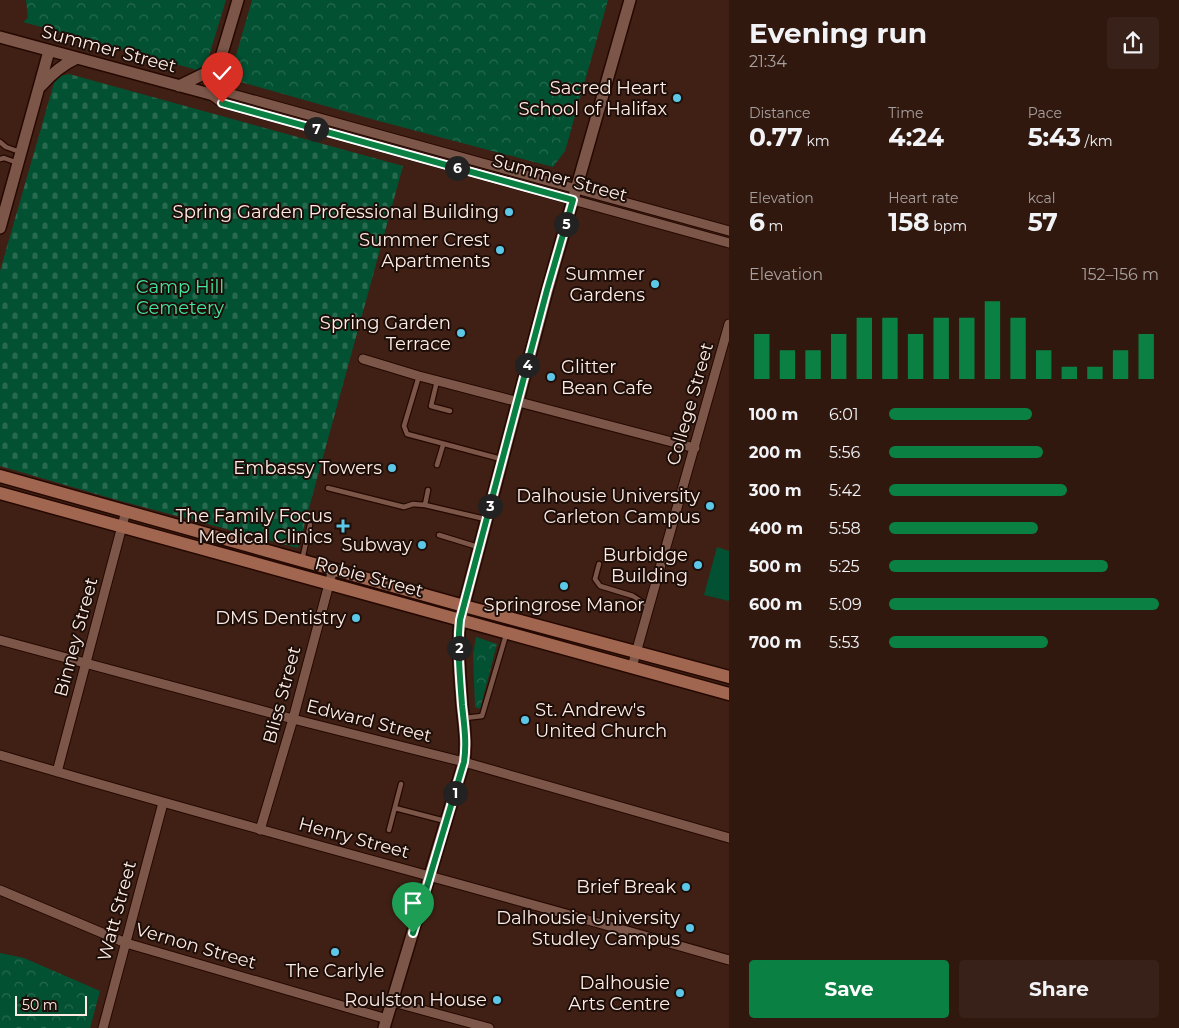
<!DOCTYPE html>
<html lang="en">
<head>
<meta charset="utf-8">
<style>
  :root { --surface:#30180f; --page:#382118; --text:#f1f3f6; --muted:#a8a09e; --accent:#0b8043 }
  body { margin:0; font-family:Montserrat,sans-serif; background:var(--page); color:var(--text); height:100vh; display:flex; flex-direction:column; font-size:19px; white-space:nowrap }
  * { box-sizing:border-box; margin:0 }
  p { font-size:16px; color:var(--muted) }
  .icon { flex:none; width:28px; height:28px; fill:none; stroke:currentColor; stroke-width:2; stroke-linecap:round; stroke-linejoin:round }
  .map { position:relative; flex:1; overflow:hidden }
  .panel { display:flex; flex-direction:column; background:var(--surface); width:450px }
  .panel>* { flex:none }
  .scale { position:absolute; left:15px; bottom:12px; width:72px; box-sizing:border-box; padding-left:5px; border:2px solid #feece5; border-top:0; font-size:14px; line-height:18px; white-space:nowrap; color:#feece5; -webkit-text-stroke:4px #1d0e09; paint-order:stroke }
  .pin { position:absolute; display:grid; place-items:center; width:42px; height:42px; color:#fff; margin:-51px -21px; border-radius:50% 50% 50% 0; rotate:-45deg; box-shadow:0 0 5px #0007 }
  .pin .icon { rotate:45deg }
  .km { position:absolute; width:25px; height:25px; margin:-12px; border-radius:50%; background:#222; color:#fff; font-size:14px; line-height:25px; text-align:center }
  .round { display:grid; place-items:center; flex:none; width:52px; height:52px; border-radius:5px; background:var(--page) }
  .head { display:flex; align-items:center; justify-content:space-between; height:85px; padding:0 20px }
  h1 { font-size:28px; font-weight:700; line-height:38px }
  .metrics { display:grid; grid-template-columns:repeat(3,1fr); gap:8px; height:85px; padding:5px 20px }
  .metrics div { display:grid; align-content:center }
  .metrics b { font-size:25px; font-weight:700 }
  .metrics small { font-size:14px; font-weight:400 }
  .metrics p { font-size:14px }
  .chart { height:140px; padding:10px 20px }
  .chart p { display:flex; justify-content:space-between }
  .chart svg { width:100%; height:90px; margin-top:5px; stroke:var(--accent); stroke-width:6 }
  .action { display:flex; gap:10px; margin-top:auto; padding:10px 20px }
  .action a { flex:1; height:58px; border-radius:5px; background:var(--accent); color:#fff; font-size:20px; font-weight:700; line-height:58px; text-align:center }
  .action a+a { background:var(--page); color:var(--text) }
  ul { padding:0 20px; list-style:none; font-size:16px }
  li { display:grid; grid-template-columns:80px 60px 1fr; align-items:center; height:38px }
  li i { height:12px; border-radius:6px; background:var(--accent) }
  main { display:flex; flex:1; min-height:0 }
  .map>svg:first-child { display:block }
</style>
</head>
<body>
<main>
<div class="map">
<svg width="729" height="1028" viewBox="0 0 729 1028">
  <defs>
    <pattern id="cemetery-stones" width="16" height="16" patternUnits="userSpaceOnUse" patternTransform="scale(1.25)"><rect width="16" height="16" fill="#025133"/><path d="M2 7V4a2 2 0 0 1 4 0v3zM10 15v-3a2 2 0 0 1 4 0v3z" fill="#286a50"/></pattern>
    <pattern id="park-crowns" width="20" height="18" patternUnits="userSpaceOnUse" patternTransform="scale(1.25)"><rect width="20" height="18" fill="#025133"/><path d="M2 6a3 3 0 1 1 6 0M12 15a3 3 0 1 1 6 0" fill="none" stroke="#286a50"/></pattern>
  </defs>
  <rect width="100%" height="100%" fill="#402014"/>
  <path fill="#025133" d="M717,547L729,551V601L704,595Z"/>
  <path fill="url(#cemetery-stones)" d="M69,74L403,166L298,548L117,500L0,466V271L54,83L61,76Z"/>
  <path fill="url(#park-crowns)" d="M26,0H226L204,72L23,22L28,18Z
    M252,0H608L565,151L553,167L375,120L237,81L231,73Z
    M476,637L497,644L480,709L475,707L473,655Z
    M0,953L24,958L100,991L90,1028H0Z"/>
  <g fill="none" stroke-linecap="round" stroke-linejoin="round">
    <g stroke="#250801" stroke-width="7">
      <path id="service" d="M0,142L6,147L20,152
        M0,159L4,158L18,163
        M419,376L404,426L407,434L501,459
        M437,381L431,406L450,411
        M437,465L443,445
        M328,488L404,507L413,504L425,505L428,490
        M425,505L485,519
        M439,535L478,547
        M302,560L310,525
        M599,564L595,579L600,586L633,596L648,606
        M465,718L482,716L506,635
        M395,808L445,821
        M389,830L401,784"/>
    </g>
    <g stroke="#250801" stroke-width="11">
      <path id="minor" d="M210,94L222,103L729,243
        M210,94L225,92L729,231
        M363,359L419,376L695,448
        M0,640L293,719L464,762L729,838
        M632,667L729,324
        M0,755C242,827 487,890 729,960
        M57,772L126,511
        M260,830L293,719L333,569
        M0,890L126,943L387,1019
        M393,1002L489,1028
        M103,1028L163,803"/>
    </g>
    <g stroke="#250801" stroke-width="14">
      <path id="tertiary" d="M0,37L210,94L238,0
        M41,86C52,73 62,65 77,58
        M179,86L218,67
        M0,228L49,51
        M384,1028L464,762C467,743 464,724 462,705C460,677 457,648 460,620L547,291L630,0"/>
    </g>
    <g stroke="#250801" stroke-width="15">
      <path id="secondary" d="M0,476L464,606L729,677
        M0,493L729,694"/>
    </g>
    <use href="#service" stroke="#7c5749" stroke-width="4.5"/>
    <use href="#minor" stroke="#7c5749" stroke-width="9"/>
    <use href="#tertiary" stroke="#7c5749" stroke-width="11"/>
    <use href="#secondary" stroke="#a16650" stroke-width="12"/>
  </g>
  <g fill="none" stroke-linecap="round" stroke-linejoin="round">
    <g stroke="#fff" stroke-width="10">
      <path id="route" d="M222,103L573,200L547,290L460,620C457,648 460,677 462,705C464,724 467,743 464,762L413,933"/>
    </g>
    <use href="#route" stroke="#0b8043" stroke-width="6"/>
  </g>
  <g fill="#5cc7e7" stroke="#1d0e09" stroke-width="2">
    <circle cx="677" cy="98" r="5"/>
    <circle cx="509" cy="212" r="5"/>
    <circle cx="500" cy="250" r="5"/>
    <circle cx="655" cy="284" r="5"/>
    <circle cx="461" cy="333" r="5"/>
    <circle cx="551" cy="377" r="5"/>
    <circle cx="392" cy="468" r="5"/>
    <circle cx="710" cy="506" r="5"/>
    <path d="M340.5 518.5h5v5h5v5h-5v5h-5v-5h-5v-5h5z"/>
    <circle cx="422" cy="545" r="5"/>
    <circle cx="698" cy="565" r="5"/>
    <circle cx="564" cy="586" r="5"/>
    <circle cx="356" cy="618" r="5"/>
    <circle cx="525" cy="720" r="5"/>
    <circle cx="686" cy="887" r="5"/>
    <circle cx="690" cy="928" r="5"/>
    <circle cx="335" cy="952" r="5"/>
    <circle cx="680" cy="993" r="5"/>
    <circle cx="497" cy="1000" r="5"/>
  </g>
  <g text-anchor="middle" stroke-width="4" stroke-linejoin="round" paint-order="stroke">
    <g font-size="18" fill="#feece5" stroke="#1d0e09">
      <text transform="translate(109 49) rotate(15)" y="6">Summer Street</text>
      <text transform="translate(560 178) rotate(15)" y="6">Summer Street</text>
      <text transform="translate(690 404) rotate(-74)" y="6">College Street</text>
      <text transform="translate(369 577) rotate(15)" y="6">Robie Street</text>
      <text transform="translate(76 637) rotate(-75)" y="6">Binney Street</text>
      <text transform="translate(282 695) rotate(-75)" y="6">Bliss Street</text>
      <text transform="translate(369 721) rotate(14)" y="6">Edward Street</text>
      <text transform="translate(354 838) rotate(15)" y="6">Henry Street</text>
      <text transform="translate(117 911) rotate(-75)" y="6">Watt Street</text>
      <text transform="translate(196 946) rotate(16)" y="6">Vernon Street</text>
    </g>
    <g font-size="18" fill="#feece5" stroke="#1d0e09" text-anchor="end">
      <text x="667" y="94">Sacred Heart<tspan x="667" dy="21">School of Halifax</tspan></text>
      <text x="499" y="218">Spring Garden Professional Building</text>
      <text x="490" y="246">Summer Crest<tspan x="490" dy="21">Apartments</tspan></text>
      <text x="645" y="280">Summer<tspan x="645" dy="21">Gardens</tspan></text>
      <text x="451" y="329">Spring Garden<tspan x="451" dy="21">Terrace</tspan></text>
      <text x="561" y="373" text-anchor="start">Glitter<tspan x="561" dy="21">Bean Cafe</tspan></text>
      <text x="382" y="474">Embassy Towers</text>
      <text x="700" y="502">Dalhousie University<tspan x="700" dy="21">Carleton Campus</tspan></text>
      <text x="332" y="522">The Family Focus<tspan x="332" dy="21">Medical Clinics</tspan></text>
      <text x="412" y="551">Subway</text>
      <text x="688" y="561">Burbidge<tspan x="688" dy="21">Building</tspan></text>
      <text x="564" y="611" text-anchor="middle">Springrose Manor</text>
      <text x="346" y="624">DMS Dentistry</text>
      <text x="535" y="716" text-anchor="start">St. Andrew's<tspan x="535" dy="21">United Church</tspan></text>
      <text x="676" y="893">Brief Break</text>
      <text x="680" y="924">Dalhousie University<tspan x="680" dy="21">Studley Campus</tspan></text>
      <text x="335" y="977" text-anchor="middle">The Carlyle</text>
      <text x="670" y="989">Dalhousie<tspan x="670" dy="21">Arts Centre</tspan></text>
      <text x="487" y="1006">Roulston House</text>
    </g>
    <g font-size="18" fill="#44e59f" stroke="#1d0e09">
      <text x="180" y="293">Camp Hill<tspan x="180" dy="21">Cemetery</tspan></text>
    </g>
  </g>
</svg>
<div class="scale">50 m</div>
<div class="pin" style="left:413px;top:933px;background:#1e9e55"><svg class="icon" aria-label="arrive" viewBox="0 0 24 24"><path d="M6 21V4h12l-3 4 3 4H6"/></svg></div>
<div class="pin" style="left:222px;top:103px;background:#d93025"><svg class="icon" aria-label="check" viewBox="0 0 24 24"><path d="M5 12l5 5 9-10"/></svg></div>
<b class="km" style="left:455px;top:793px">1</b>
<b class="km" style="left:459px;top:648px">2</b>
<b class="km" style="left:490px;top:506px">3</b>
<b class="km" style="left:527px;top:365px">4</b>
<b class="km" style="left:566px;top:224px">5</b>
<b class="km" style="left:457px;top:168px">6</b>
<b class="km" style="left:316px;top:129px">7</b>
</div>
<section class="panel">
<div class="head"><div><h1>Evening run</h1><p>21:34</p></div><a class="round"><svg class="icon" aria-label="share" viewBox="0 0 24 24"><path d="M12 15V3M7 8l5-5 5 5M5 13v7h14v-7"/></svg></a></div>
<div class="metrics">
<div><p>Distance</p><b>0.77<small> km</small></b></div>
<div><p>Time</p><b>4:24</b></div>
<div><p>Pace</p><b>5:43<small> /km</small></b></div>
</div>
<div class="metrics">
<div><p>Elevation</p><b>6<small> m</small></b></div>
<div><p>Heart rate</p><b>158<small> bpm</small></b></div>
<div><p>kcal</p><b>57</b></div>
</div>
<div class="chart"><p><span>Elevation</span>152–156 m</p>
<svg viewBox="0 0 160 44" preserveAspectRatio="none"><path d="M5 44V22M15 44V30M25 44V30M35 44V22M45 44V14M55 44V14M65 44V22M75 44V14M85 44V14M95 44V6M105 44V14M115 44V30M125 44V38M135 44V38M145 44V30M155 44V22"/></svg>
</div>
<ul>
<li><b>100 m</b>6:01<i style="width:53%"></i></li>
<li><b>200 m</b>5:56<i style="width:57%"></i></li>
<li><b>300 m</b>5:42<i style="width:66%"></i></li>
<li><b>400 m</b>5:58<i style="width:55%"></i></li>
<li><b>500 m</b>5:25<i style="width:81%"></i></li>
<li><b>600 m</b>5:09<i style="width:100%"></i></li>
<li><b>700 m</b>5:53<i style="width:59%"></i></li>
</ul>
<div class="action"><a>Save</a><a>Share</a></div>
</section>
</main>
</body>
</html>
